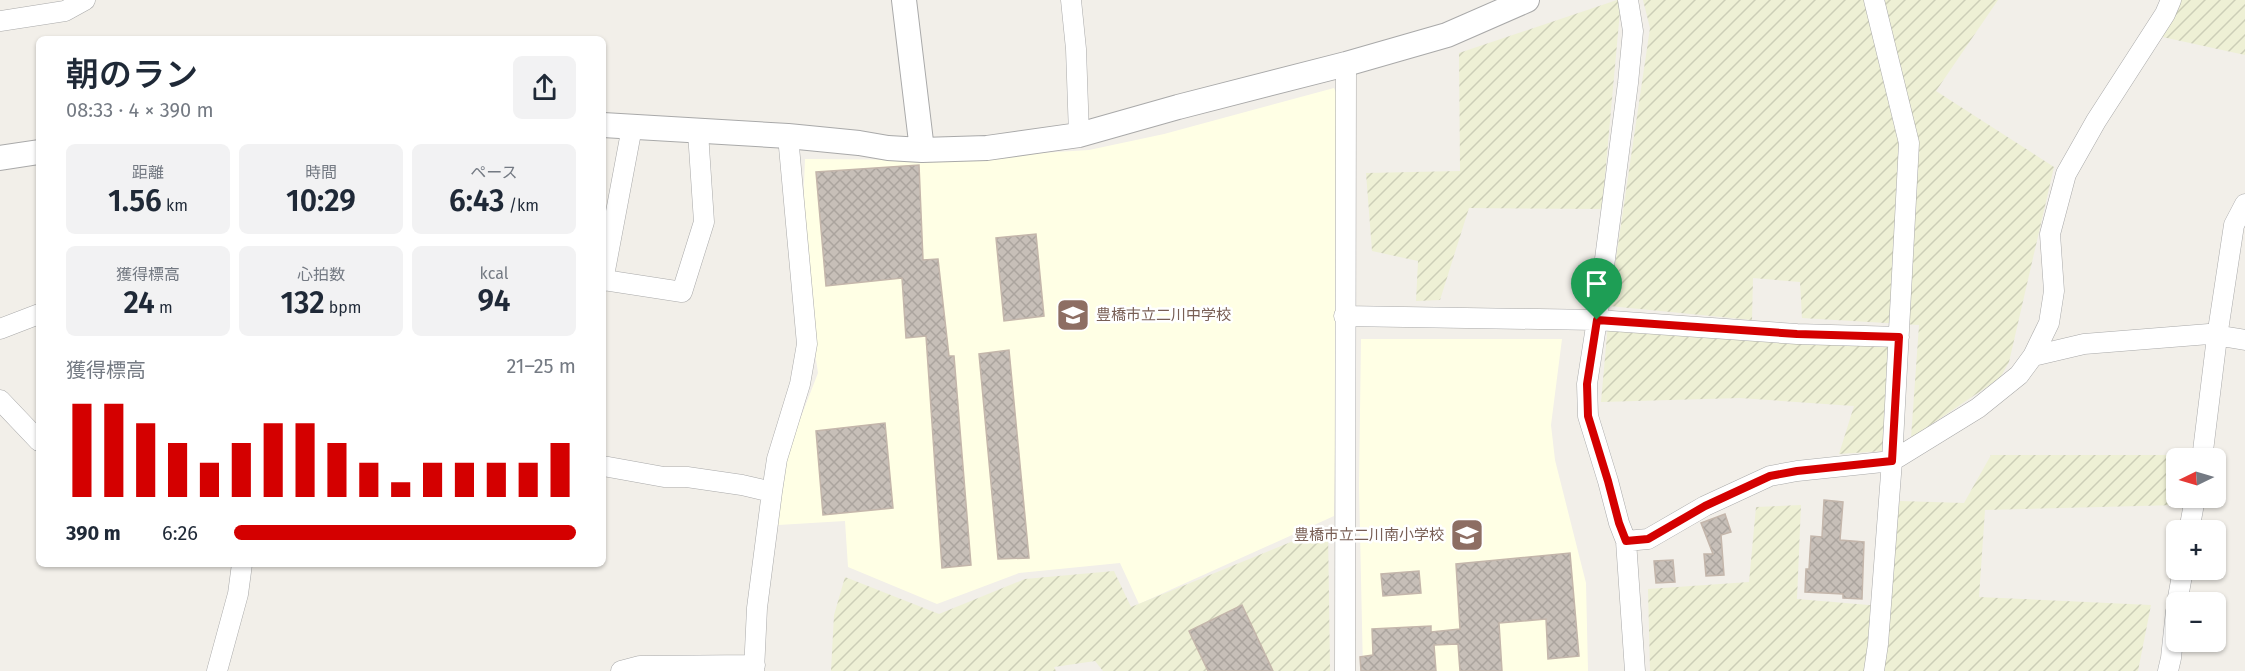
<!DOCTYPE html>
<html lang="ja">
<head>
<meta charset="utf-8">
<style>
  :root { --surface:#fff; --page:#f2f2f3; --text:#1f2937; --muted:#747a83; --accent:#d40000 }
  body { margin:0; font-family:"Fira Sans","Noto Sans JP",sans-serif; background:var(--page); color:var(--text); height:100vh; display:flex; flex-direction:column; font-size:22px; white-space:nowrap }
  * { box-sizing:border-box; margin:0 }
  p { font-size:20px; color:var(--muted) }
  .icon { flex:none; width:33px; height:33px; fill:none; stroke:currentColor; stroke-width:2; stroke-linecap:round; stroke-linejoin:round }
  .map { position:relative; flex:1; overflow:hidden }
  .sheet { position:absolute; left:36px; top:36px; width:570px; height:531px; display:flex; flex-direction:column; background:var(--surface); border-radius:9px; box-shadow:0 2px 4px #0004 }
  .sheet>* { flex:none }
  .needle { width:39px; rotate:265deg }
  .controls { position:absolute; left:2166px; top:448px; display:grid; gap:12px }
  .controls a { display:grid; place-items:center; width:60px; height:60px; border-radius:9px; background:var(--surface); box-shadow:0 2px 4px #0004; font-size:30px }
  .pin { position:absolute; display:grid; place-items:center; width:51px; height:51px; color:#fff; margin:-62px -26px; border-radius:50% 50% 50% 0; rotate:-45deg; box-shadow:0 0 6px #0007 }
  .pin .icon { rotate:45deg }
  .round { display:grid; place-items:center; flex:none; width:63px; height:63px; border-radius:9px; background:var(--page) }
  .summary { display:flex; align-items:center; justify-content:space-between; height:102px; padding:0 30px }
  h1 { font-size:33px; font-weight:600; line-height:45px }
  .stats { display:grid; grid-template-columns:repeat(3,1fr); gap:9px; height:102px; padding:6px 30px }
  .stats div { display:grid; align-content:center; border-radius:9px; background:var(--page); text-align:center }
  .stats b { font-size:30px; font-weight:600 }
  .stats small { font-size:16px; font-weight:400 }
  .stats p { font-size:16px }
  .chart { height:168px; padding:12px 30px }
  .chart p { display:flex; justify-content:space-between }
  .chart svg { width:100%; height:108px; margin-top:6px; stroke:var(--accent); stroke-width:6 }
  ul { padding:0 30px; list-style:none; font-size:20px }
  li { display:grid; grid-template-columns:96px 72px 1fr; align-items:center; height:45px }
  li i { height:15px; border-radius:8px; background:var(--accent) }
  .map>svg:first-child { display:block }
</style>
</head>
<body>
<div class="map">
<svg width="2245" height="671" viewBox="0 0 2245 671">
  <defs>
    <pattern id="farmland-furrows" width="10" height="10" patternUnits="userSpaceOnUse" patternTransform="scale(1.5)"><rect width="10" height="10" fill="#eef0d5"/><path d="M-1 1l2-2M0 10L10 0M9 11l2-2" fill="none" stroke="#ccceb7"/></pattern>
    <pattern id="building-cross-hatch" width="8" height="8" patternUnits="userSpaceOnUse" patternTransform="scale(1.5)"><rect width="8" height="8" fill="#c7bfb8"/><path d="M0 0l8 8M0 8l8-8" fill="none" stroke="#aba49e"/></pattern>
  </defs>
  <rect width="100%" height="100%" fill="#f2efe9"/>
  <path fill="#ffffe5" d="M1334,88L1340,101L1334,516L1139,604L1120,563L1019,573L937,604L848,567L845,521L778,525L780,471L818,373L801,257L805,159L931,160L1089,150L1164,134Z
    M1361,339H1562L1551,425L1555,460L1586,583L1588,671H1363L1359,486Z"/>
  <path fill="url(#farmland-furrows)" d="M1617,0H1621L1602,209L1469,208L1440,300L1416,301L1418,261L1372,251L1366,173L1460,171L1459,53Z
    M1643,0H1998L1936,91L2054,167L2009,362L2000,378L1911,438L1919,325L1802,318L1800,282L1753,278L1752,320L1609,306L1650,28Z
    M2180,0H2245V55L2158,36Z
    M1608,324L1906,344L1899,450L1839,454L1854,406L1740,398L1601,402Z
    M1991,455H2175L2178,505L1985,510L1979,597L2151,605L2138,671H1650L1648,589L1749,582L1756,507L1801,505L1797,599L1881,606L1900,501L1964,503Z
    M1328,527L1330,671H1103L1095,661L1054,667L1056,671H831L834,615L845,577L939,614L1025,579L1114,571L1131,607Z"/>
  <path fill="url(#building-cross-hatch)" stroke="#c4b6ab" stroke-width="1.5" d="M919,165L923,260L938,259L949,356H954L971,565L942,568L926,336L906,338L902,278L826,286L816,172Z
    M1036,234L1044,316L1004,321L996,238Z
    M1009,350L1029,558L998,559L979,354Z
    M885,423L893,508L823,515L816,431Z
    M1824,500L1843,502L1840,540L1864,542L1862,599L1843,598V594L1805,592L1806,569H1809L1811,536L1822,537Z
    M1725,514L1731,532L1721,535L1724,575L1706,576L1704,554H1713L1701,523Z
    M1570,553L1579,656L1548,659L1546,619L1499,623L1502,671H1460L1458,644L1434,645L1436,671H1361L1360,657L1373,655L1372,629L1431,626V632L1460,629L1456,564Z
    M1673,560L1675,582L1656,583L1654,561Z
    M1419,571L1421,593L1383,596L1381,574Z
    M1242,605L1273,671H1208L1189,631Z"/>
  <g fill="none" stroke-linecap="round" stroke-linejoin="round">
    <g stroke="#a9a9a9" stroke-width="21">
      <path id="minor" d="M1071,0L1076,49L1079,135
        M1628,0L1633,31L1628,83L1597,320L1587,384L1588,416L1608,481L1619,523L1626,541L1635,671
        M0,21L65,11L85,0
        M604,280L682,292L704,222L698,132
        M603,281L632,127
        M1344,316L1597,320L1797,334L1899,337
        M0,329L39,314
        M2033,356L2084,344L2209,334L2245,340
        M0,400L39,441
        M2202,459L2217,337L2234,225L2245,204
        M603,466L664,477H687L742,485L772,492
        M2189,531L2195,498
        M1626,541L1648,539L1705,506L1770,476L1797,471L1892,461L1978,408L2019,375L2033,356L2049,323L2054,291L2050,234L2066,174L2096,121L2165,14L2171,0
        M2177,603L2183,570
        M217,671L238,594L242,564
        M621,671L640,666L755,665
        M754,671L757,608L772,492L777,459L800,384L807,344L788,136
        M1345,671L1346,64
        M1874,671L1878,644L1892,461L1909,143L1874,0
        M2168,671L2171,658L2176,611"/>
    </g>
    <g stroke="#a9a9a9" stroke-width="26">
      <path id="tertiary" d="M904,0L922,150
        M603,125L788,136L859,143L888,148L922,150L987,148L1079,135L1178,107L1346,64L1447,35L1527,0
        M0,158L39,152"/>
    </g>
    <use href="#minor" stroke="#fff" stroke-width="20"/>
    <use href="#tertiary" stroke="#fff" stroke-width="24"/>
  </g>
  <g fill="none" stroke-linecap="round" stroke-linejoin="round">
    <g stroke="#fff" stroke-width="12">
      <path id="route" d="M1597,320L1797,334L1899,337L1892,461L1797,471L1770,476L1705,506L1648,539L1626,541L1619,523L1608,481L1588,416L1587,384Z"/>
    </g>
    <use href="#route" stroke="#d40000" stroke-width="8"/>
  </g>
  <defs>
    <g id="school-square" transform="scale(1.725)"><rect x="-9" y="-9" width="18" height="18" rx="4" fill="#8d6e63" stroke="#fff"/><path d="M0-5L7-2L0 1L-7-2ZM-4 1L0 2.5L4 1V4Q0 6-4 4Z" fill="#fff"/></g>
  </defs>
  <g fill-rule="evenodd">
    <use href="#school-square" x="1073" y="315"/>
    <use href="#school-square" x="1467" y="535"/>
  </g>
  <g text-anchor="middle" stroke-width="5" stroke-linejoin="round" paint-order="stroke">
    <g font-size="15" fill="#785e54" stroke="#fff" text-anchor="start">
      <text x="1096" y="320">豊橋市立二川中学校</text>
      <text x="1444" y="540" text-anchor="end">豊橋市立二川南小学校</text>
    </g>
  </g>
</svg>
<div class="controls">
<a><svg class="needle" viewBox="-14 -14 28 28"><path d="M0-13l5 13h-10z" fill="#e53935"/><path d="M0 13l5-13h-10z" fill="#747a83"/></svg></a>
<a>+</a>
<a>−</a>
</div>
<div class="pin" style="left:1597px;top:320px;background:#1e9e55"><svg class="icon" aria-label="arrive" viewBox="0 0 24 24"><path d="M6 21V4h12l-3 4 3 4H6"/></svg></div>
<section class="sheet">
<div class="summary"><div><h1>朝のラン</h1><p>08:33 · 4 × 390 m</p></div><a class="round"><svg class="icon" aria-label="share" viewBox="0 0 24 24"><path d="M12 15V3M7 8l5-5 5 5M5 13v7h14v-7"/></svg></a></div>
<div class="stats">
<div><p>距離</p><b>1.56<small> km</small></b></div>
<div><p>時間</p><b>10:29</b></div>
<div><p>ペース</p><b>6:43<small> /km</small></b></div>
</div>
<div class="stats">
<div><p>獲得標高</p><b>24<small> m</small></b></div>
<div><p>心拍数</p><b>132<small> bpm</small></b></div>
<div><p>kcal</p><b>94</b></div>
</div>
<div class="chart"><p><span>獲得標高</span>21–25 m</p>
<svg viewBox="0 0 160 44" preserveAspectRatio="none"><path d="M5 44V6M15 44V6M25 44V14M35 44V22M45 44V30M55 44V22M65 44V14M75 44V14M85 44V22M95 44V30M105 44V38M115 44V30M125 44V30M135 44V30M145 44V30M155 44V22"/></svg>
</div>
<ul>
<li><b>390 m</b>6:26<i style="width:100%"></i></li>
</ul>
</section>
</div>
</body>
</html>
